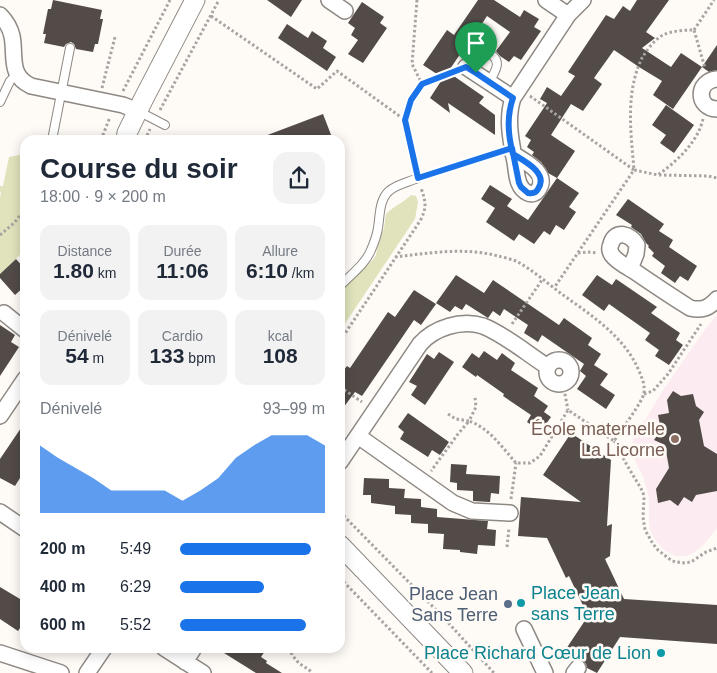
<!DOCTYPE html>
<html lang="fr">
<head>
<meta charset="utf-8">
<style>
  :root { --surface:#fff; --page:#f2f2f3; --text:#1f2937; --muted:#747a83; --accent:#1a73e8 }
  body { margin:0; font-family:Arial,sans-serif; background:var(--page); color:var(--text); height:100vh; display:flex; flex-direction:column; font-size:19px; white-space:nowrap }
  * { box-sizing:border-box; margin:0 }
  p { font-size:16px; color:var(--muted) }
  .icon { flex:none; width:28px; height:28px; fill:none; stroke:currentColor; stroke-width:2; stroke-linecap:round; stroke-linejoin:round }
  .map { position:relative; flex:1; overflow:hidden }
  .panel { position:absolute; left:20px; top:135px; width:325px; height:518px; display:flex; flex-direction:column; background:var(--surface); border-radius:15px; box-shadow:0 2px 12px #0003 }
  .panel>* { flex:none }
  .pin { position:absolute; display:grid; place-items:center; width:42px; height:42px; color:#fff; margin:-51px -21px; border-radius:50% 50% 50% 0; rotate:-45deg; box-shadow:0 0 5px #0007 }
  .pin .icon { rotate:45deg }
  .round { display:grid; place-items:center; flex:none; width:52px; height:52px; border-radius:15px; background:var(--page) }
  .headline { display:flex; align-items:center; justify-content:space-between; height:85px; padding:0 20px }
  h1 { font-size:28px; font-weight:600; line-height:38px }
  .stats { display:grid; grid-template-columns:repeat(3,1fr); gap:8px; height:85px; padding:5px 20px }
  .stats div { display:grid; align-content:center; border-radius:12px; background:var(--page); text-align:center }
  .stats b { font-size:21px; font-weight:600 }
  .stats small { font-size:14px; font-weight:400 }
  .stats p { font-size:14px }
  .chart { height:140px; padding:10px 20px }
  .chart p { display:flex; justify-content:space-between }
  .chart svg { width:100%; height:90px; margin-top:5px; fill:var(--accent); opacity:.7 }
  ul { padding:0 20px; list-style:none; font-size:16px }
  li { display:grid; grid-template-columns:80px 60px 1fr; align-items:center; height:38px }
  li i { height:12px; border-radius:6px; background:var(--accent) }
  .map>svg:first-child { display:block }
</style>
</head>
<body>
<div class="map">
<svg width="717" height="673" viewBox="0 0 717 673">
  <rect width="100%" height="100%" fill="#fefaf6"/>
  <path fill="#fcecf1" d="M717,315V528L705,543L695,552L686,556H676L664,550L656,541L651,532L649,524V498L643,476L637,465L632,451V444L635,435L647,417L665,387L706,328Z"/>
  <path fill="#e0e3bb" d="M20,155L25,163V250L0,274V198L1,193L0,192V186H3L9,157Z
    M411,195L416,196L418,202L415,219L340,331V292L372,261L376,255L378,245L384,228L386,214C394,206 403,203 411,195Z"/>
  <path fill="#524b48" d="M53,0L102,10L100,19H103L98,44H95L93,52L76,49L74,44L71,42L66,44L64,47L44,43L46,34H43L48,9H51Z
    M267,0H302L291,17Z
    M478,0H494L520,17L524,10L539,19L534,27L541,31L521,60L514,56L509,62L500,56L496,51L510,32L487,16L468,45L467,44L448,72L484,97L479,103L495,115V135L448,103L450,113L430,98L443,78L423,65L447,30L454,35Z
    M637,0H669L646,32L655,38L642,48L671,67L681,53L702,67L673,109L653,95L662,81L639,67L614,50L594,78L602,84L583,111L571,104L551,135L575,151L557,178L548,173L541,162L532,155L534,152L527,147L531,140L525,136L547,103L540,99L547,87L561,96L575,76L568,72L606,15L614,19L623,6L630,11Z
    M362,2L384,17L380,23L387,28L363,63L348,54L358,40L351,35L355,28L348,23Z
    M287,24L308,38L312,31L327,41L323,48L336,57L327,71L278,38Z
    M717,45V70L709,72L702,67Z
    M666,105L694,125L674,153L660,143L666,135L652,125Z
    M323,114L333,140H257V139Z
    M557,178L579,193L569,207L576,212L564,230L556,225L550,235L544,231L534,244L519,234L514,241L486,222L495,208L481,199L490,185L512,199L507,206L528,220Z
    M628,199L664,224L659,231L673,240L669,247L697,266L688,281L680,276L675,283L661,273L665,266L652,256L654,253L648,247L649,246L646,243L641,234L631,227L632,225L616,215Z
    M16,259L25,269V286L15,295L0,278V274Z
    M456,275L484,293L493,280L559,325L564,318L592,338L588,345L601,354L594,365L608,374L600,385L615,395L606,409L577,389L586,376L580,371L584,364L542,335L538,342L524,333L528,325L504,309L500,316L493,311L488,318L466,304L462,310L455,306L450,312L436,303Z
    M597,275L612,285L616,279L657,307L651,313L680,333L676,340L683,345L669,365L655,356L659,350L645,340L650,333L609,304L604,311L582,295Z
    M414,290L436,304L421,325L414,320L362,396L355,392L340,412V375L347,366L350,368L388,312L395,317Z
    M0,325L15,335L11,342L19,347L0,376Z
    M484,351L497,360L502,353L515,363L511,370L538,388L534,396L548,406L544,412L551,417L541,431L527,422L531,415L503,396L504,394L477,375L476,377L462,367L472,353L479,358Z
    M439,352L454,362L425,405L411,395L417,386L409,382L427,354L434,359Z
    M673,391L681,396L693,394L696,406L704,412L699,420L704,446L717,454V491L696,495L692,502L684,497L678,506L670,500L658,503L656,489L669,468L665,445L654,440L661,430L658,415L669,413L667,400Z
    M408,413L449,442L440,455L432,450L428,457L400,439L404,432L398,427Z
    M25,422V470L15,486L0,478V459Z
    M571,433L611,460L607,526L612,524L610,556L605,559L624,599L717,605V644L620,637L597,673L587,668L586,664L583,660L580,659H575L564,652L588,616L569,576L566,578L547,538L518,536L521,497L581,502L543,475Z
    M451,464L467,465L466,474L500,476L499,494L491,493L490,502H489L473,501V491L457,490V483L450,482Z
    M364,478L389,479V488L405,489L404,498L421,499V507L437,509V517L488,521L487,529L496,530L495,546L478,545L477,554L460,552V550L443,549L444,534L428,533V524L411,523V515L395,514V506L371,503V495H363Z
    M0,587L25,602V631L20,628L18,631L0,619Z
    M216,648H267L261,657L267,661L266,663L282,673H256Z"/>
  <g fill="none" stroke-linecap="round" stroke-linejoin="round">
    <g stroke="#8e8883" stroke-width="10">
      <path id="service" d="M474,71L473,65L476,59L481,53C486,52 489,52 493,56C502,64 493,73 490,82
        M0,102L10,81L17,74
        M138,111L165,125
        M52,140L70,48
        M340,286C350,275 365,265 371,250C374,243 377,235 378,228C380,216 379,200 389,191C397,184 409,182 418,178"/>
    </g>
    <g stroke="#8e8883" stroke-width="18">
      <path id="minor" d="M329,0L345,11
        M546,0L568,15
        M0,15C6,21 10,27 12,36C16,56 8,75 31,86L123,105L138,111
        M466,67L513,98
        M717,79C696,81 696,108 717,109
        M513,154C524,161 550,173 538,190C536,193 532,195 528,193C516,188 517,172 515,162C511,141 506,119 513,98L568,15L583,0
        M630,269L636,254L637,245C631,234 615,229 611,244C609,248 610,252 612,255C617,262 627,267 634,271C653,284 671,296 690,308C702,311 709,308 717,299
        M4,313L25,330
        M547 372a12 12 0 1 1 24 0a12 12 0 1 1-24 0Z
        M0,416L25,379
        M358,436L453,503L472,511L510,513
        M340,462L420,344C434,328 461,319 483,326C504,334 529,355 548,367
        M0,512L25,529
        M524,629L545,673
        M164,648L203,673
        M0,653L61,673
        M185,662L194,648
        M87,673L104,648
        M574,673L578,668"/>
    </g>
    <g stroke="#8e8883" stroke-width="21">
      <path id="tertiary" d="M126,140L127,133L143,100L195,0
        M340,545L463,673"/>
    </g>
    <path stroke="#a7a4a1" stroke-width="3" stroke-dasharray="2.5 2.5" stroke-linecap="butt" d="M417,0L412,64L422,84
      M211,16L317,89L337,71L405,120L411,148L416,167
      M694,30L714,0
      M102,88L115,37
      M123,91L170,0
      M530,96L634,170L554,288
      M160,110L219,0
      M703,119C698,142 677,161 658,175L634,170C631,133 625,93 642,58C647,50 654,40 663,35C671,31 684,30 694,30L705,68
      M405,120L411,100L422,84L453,72
      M101,140L110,117
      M145,140L150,129
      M428,175L498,153
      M659,175L708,176L717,178
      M0,235L14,223L25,209
      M578,253L587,252L597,253
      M395,257C429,253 464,247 498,256C503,257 510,259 516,261C531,269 545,281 559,292C589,314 624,335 639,371C642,378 645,384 644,393C643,401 620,432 614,441L568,410L540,456L530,463H516C502,447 489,428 469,421L458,434L431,471
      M512,324L542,280
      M340,341L420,221C427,208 426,202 421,188
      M563,384L568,410
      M340,387L362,402
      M644,394L653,391L668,374L701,324
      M448,414L456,419L469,421L476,407L475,397
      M614,441L622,450L624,460L643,492L644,498L643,517L645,530L653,544L658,550L672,561L682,563L691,562L706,552L717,548
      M511,499L516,463
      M340,512L443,617L494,673
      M507,547L509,528
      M340,578L432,673
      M289,648C291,653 294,658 298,662C302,666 308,668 312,673"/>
    <use href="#service" stroke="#fff" stroke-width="8"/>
    <use href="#minor" stroke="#fff" stroke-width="15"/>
    <use href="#tertiary" stroke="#fff" stroke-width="19"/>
  </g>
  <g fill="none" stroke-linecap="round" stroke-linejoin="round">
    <g stroke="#fff" stroke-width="10">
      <path id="route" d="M476,73L466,67L422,84L411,100L405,120L418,178L512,148L519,183L521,187L528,193C533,194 536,193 538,189C549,173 524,161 513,154C508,136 507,115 513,98L476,73"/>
    </g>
    <use href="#route" stroke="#1a73e8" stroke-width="6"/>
  </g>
  <circle fill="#8d6e63" stroke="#fefaf6" stroke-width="2" cx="675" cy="439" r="5"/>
  <g fill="#0f9aa8" stroke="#fefaf6" stroke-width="2">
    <circle cx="521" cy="603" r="5"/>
    <circle cx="661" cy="653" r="5"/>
  </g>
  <circle fill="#5c6f8a" stroke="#fefaf6" stroke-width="2" cx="508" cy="604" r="5"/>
  <g text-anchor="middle" stroke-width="5" stroke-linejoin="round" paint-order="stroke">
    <g font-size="18" fill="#785e54" stroke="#fefaf6" text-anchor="end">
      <text x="665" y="435">École maternelle<tspan x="665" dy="21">La Licorne</tspan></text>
    </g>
    <g font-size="18" fill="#0d838f" stroke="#fefaf6" text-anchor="start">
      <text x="531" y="599">Place Jean<tspan x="531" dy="21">sans Terre</tspan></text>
      <text x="651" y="659" text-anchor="end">Place Richard Cœur de Lion</text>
    </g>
    <g font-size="18" fill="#4e5e75" stroke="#fefaf6" text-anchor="end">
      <text x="498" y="600">Place Jean<tspan x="498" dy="21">Sans Terre</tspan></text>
    </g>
  </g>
</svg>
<div class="pin" style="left:476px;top:73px;background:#1e9e55"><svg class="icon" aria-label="arrive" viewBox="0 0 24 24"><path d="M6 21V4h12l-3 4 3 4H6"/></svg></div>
<section class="panel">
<div class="headline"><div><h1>Course du soir</h1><p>18:00 · 9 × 200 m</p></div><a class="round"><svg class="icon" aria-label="share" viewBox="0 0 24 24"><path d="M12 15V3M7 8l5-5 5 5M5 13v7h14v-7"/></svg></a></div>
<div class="stats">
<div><p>Distance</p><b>1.80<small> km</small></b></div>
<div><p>Durée</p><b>11:06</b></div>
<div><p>Allure</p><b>6:10<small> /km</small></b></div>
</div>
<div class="stats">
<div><p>Dénivelé</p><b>54<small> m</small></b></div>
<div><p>Cardio</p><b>133<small> bpm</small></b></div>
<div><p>kcal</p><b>108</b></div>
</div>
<div class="chart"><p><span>Dénivelé</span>93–99 m</p>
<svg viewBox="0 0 160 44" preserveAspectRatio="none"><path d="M0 44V11L10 17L20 22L30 27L40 33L50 33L60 33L70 33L80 38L90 33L100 27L110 17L120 11L130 6L140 6L150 6L160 11V44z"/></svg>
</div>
<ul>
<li><b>200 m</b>5:49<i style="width:90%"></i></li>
<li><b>400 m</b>6:29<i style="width:58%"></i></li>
<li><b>600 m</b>5:52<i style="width:87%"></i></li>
</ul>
</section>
</div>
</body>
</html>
